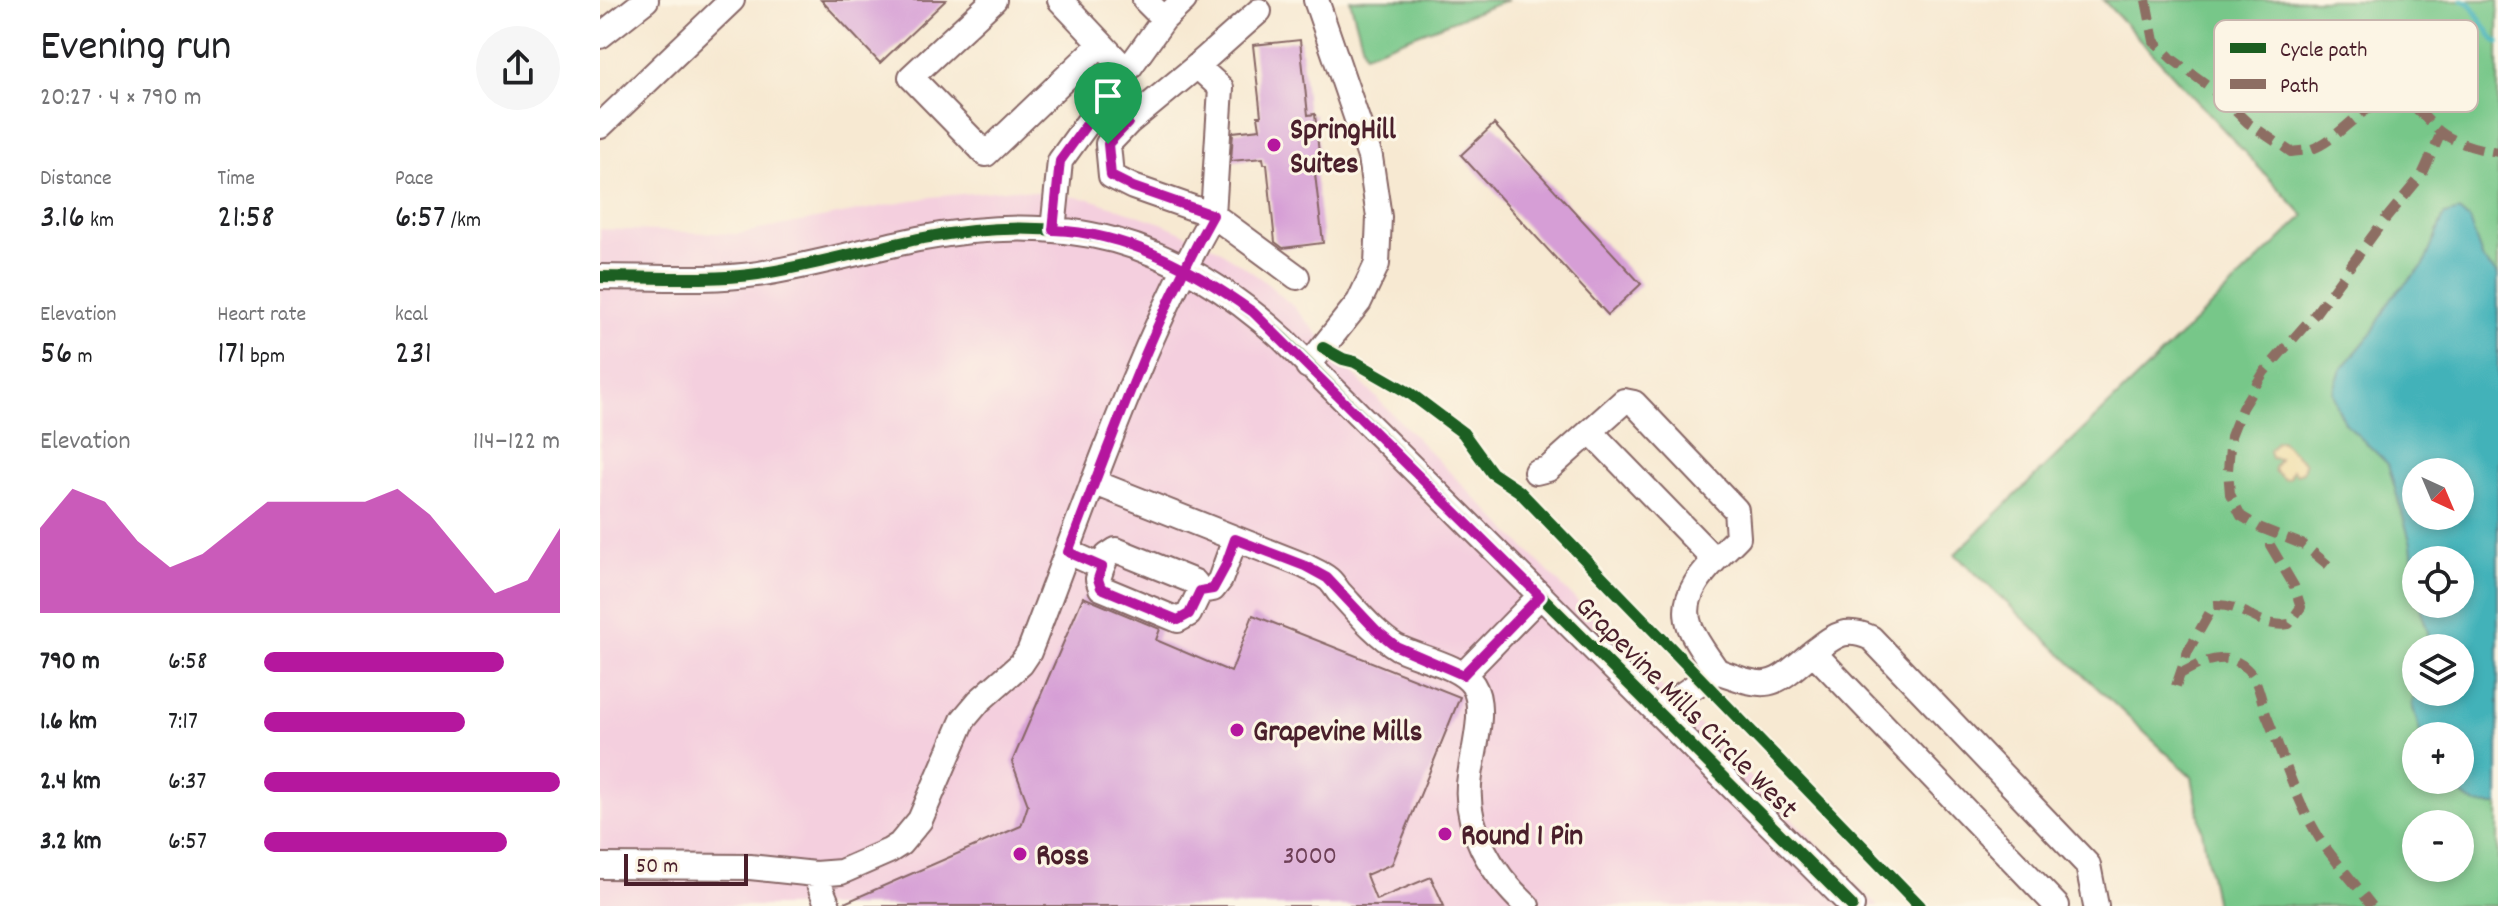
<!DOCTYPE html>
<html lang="en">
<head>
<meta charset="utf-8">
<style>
  :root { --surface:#fff; --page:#f6f6f6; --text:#202124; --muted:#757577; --accent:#b5179e }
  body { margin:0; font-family:Dekko,sans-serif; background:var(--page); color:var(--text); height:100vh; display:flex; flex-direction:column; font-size:30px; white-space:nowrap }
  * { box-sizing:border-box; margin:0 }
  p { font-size:26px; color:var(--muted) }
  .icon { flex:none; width:44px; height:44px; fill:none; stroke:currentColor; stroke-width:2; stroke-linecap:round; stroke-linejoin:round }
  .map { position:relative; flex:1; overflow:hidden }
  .drawer { display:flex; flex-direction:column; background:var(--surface); width:600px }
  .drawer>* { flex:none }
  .needle { width:52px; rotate:136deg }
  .tools { position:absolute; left:1802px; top:458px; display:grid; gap:16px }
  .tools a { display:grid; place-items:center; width:72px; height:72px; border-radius:50%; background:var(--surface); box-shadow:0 4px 12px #0003; font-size:40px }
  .scale { position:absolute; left:24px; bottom:20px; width:124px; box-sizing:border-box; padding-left:8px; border:4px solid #4a1f2b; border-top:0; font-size:22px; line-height:28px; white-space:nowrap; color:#4a1f2b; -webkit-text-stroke:6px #fcf5e5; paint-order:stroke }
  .pin { position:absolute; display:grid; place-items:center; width:68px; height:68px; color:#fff; margin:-82px -34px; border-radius:50% 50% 50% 0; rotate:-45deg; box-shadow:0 0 8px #0007 }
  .pin .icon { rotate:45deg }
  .round { display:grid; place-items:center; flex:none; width:84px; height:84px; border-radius:42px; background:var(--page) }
  .headline { display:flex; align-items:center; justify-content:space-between; height:136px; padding:0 40px }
  h1 { font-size:44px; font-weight:600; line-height:60px }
  .figures { display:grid; grid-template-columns:repeat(3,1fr); gap:12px; height:136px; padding:8px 40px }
  .figures div { display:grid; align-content:center }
  .figures b { font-size:34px; font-weight:600 }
  .figures small { font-size:22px; font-weight:400 }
  .figures p { font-size:22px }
  .chart { height:224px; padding:16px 40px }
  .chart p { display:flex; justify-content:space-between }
  .chart svg { width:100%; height:144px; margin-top:8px; fill:var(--accent); opacity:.7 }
  ul { padding:0 40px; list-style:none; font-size:26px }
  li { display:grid; grid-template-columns:128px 96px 1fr; align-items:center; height:60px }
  li i { height:20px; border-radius:10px; background:var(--accent) }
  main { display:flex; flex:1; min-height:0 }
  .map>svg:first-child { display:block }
</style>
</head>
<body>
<main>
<section class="drawer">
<div class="headline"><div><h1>Evening run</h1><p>20:27 · 4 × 790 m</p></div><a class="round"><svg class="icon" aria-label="share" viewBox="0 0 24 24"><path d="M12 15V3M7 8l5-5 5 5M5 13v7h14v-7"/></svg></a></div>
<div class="figures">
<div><p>Distance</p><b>3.16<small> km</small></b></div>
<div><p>Time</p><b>21:58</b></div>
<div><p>Pace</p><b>6:57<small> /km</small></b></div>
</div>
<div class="figures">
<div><p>Elevation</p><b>56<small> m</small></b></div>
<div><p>Heart rate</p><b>171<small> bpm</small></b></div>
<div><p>kcal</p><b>231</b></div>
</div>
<div class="chart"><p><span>Elevation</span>114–122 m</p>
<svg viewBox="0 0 160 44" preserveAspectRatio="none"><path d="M0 44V18L10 6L20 10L30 22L40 30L50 26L60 18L70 10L80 10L90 10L100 10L110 6L120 14L130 26L140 38L150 34L160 18V44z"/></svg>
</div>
<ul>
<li><b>790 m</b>6:58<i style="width:81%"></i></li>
<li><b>1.6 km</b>7:17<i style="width:68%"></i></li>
<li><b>2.4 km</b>6:37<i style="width:100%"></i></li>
<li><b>3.2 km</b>6:57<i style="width:82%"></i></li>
</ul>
</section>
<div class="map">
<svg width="1898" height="906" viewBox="0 0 1898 906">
  <rect width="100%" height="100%" fill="#fcf5e5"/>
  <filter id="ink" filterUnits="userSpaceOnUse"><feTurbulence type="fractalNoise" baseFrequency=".0125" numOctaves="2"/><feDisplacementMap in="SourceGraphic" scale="16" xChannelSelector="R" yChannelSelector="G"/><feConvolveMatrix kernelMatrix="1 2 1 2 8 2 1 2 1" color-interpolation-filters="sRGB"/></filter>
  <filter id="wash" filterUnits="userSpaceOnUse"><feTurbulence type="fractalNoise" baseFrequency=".006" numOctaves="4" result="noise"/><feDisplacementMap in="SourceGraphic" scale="32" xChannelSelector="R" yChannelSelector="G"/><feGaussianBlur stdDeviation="1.8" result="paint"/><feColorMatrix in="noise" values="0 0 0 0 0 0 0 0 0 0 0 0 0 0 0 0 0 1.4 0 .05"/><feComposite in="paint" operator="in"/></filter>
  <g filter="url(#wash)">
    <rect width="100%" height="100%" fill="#f7e9d2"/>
    <path fill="#f4cfde" d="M414,189L490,199L561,223L615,247L663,280L695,308L758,379L1278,906H0V229L138,234L331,197Z"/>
    <path fill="#77c789" stroke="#60735a" stroke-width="2" fill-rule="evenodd" d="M750,0H908L765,54Z
      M1503,0H1898V906H1616L1592,777L1355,554L1704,216ZM1816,472H1860V516H1816ZM1816,560H1860V604H1816ZM1816,648H1860V692H1816ZM1816,736H1860V780H1816ZM1816,824H1860V868H1816Z"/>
    <path fill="#eeda9e" stroke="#9c7c64" stroke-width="2" d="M1681,441L1705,463L1703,472L1696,474L1692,470L1689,478L1684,479L1675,472L1674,468L1679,459L1671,458L1669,451L1676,442Z"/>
    <path fill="#42b2b9" stroke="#466872" stroke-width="2" fill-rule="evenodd" d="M1859,211L1869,220L1883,260L1898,275V805C1870,806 1866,800 1848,780H1860V736H1821L1812,704L1816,690L1860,692V648H1827L1828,632L1819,604H1860V560H1816V594L1811,544L1788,464L1746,424L1738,409L1733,392L1741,370L1772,333L1792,297L1824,265L1844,215ZM1816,472H1860V516H1816Z"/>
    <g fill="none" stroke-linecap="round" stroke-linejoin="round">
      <path stroke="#42b2b9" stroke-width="5" d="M1862,0L1870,4L1894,40L1898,42"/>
    </g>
    <g id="blocks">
      <path fill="#d69ed6" d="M221,0H346L280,63Z
        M700,40L708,115L715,114L720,164L714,165L723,243L683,248L675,242L667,164H664L663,158L631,161L633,132L660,129L658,116H661L653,45Z
        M894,124L1041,284L1008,315L861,155Z
        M483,597L560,629L556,640L631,672L653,615L860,697L792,864L766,875L776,900L831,877L844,906H243L242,904L421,826L428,805L412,762Z"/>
    </g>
  </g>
  <g filter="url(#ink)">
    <use href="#blocks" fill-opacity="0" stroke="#876665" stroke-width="2"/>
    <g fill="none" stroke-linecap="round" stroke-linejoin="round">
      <g stroke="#876665" stroke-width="28">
        <path id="minor" d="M394,0L311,77L386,154L501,44
          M460,0L527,71L502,103
          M564,19L584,0
          M0,36L46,0
          M597,66L659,11
          M527,71L564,19L545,0
          M0,126L132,0
          M453,230L460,161L502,103L528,123L508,144L511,176L533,187L613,215L621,88L597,66L528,123
          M0,277C49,277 111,281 158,274C212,266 265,250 318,239C466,210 572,238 683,339L1252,906
          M708,366L759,302L777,264L779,217L770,157L716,0
          M990,431L1115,560
          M936,472L948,469L1024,401L1034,403L1136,510L1138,537C1115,561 1076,590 1090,627C1096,643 1108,657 1117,671C1170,690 1170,689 1213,652L1457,906
          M493,482L705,566C712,570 721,573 727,578C732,581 735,587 739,592C756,610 775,634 797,647C818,658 860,665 873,685C887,707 873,752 870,776C862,826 892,874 927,906
          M468,552L502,567L507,556L516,550L595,582L600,591L589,614L578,620L501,588L498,579L502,567
          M600,591L613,589L620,580L635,539
          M1213,652C1235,636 1244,626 1271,638L1488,865L1496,906
          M863,675L940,596
          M1057,712L1117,671
          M0,866L150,867L215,874L241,872L289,851L300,844L320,820L363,720L379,701L421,664L429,652C486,505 536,352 613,215L697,277
          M215,874L228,906"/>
      </g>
      <use href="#minor" stroke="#fff" stroke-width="24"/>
      <path stroke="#8d6e63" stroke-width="10" stroke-dasharray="20 10" stroke-linecap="butt" d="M1546,0L1554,41L1572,59L1610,87L1648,123L1691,152C1697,151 1704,151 1709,150C1739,141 1758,106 1789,100C1814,95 1826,124 1845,135C1862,145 1878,149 1898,152
        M1728,565L1704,545L1661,528L1641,516L1630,494L1628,470L1631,436L1642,408L1664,372L1715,314L1779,227L1822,175L1841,133
        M1580,674C1602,662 1626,649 1647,669C1660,681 1661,704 1668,719C1685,761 1700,812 1726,848C1741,868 1757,886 1772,906
        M1576,686L1588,651L1614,605C1644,603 1658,629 1689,624L1701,607L1694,586L1670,545V531"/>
      <g stroke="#fcf5e5" stroke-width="17">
        <path id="cycleway" d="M0,277C49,277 111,281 158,274C212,266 265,250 318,239C466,210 572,238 683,339L1252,906
          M723,348L743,359L755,362L811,394L863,433L892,473L919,491L1320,906"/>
      </g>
      <use href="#cycleway" stroke="#1b5e20" stroke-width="12"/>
    </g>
  </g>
  <g fill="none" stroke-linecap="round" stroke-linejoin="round" filter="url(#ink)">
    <g stroke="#fff" stroke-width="16">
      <path id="route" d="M508,144L511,176L533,187L613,215C553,321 512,438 468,552L502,567L498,579L501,588L578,620L589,614L600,591L613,589L625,567L635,539L705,566L727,578L776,630L796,646L863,675L940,596L653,312C593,269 528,233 453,230L460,161L502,103L528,123L508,144"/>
    </g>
    <use href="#route" stroke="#b5179e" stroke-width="10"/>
  </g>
  <g fill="#b5179e" stroke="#fcf5e5" stroke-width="3">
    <circle cx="674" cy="145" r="8"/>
    <circle cx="637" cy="730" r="8"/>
    <circle cx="845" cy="834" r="8"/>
    <circle cx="420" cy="854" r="8"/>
  </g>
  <g text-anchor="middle" stroke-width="6" stroke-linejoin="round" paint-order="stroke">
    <g font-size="26" fill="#6d3f56">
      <text x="710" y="863">3000</text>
    </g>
    <g font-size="30" font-weight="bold" fill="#4a1f2b" stroke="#fcf5e5" text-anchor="start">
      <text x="690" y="138">SpringHill<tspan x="690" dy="34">Suites</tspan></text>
      <text x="653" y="740">Grapevine Mills</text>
      <text x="861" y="844">Round 1 Pin</text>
      <text x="436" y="864">Ross</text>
    </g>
    <g font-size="30" fill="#4a1f2b" stroke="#fcf5e5">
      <text transform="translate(1088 706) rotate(45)" y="10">Grapevine Mills Circle West</text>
    </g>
  </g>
  <rect x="1614" y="20" width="264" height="92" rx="12" fill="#fcf5e5" stroke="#c7b5ad" stroke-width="2"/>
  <rect x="1630" y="43" width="36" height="10" fill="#1b5e20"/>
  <rect x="1630" y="79" width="36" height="10" fill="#8d6e63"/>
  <g font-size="22" fill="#4a1f2b">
    <text x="1680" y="56">Cycle path</text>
    <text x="1680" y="92">Path</text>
  </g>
</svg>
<div class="tools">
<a><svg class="needle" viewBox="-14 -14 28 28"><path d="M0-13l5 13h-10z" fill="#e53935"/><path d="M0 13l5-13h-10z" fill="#757577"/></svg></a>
<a><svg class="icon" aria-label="locate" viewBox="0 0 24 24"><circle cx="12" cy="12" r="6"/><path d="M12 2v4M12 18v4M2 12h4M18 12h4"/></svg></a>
<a><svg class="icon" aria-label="layers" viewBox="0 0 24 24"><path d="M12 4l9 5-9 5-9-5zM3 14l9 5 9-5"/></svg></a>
<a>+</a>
<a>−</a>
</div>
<div class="scale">50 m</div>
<div class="pin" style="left:508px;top:144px;background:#1e9e55"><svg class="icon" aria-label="arrive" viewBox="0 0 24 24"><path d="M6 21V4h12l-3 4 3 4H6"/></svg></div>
</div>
</main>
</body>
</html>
